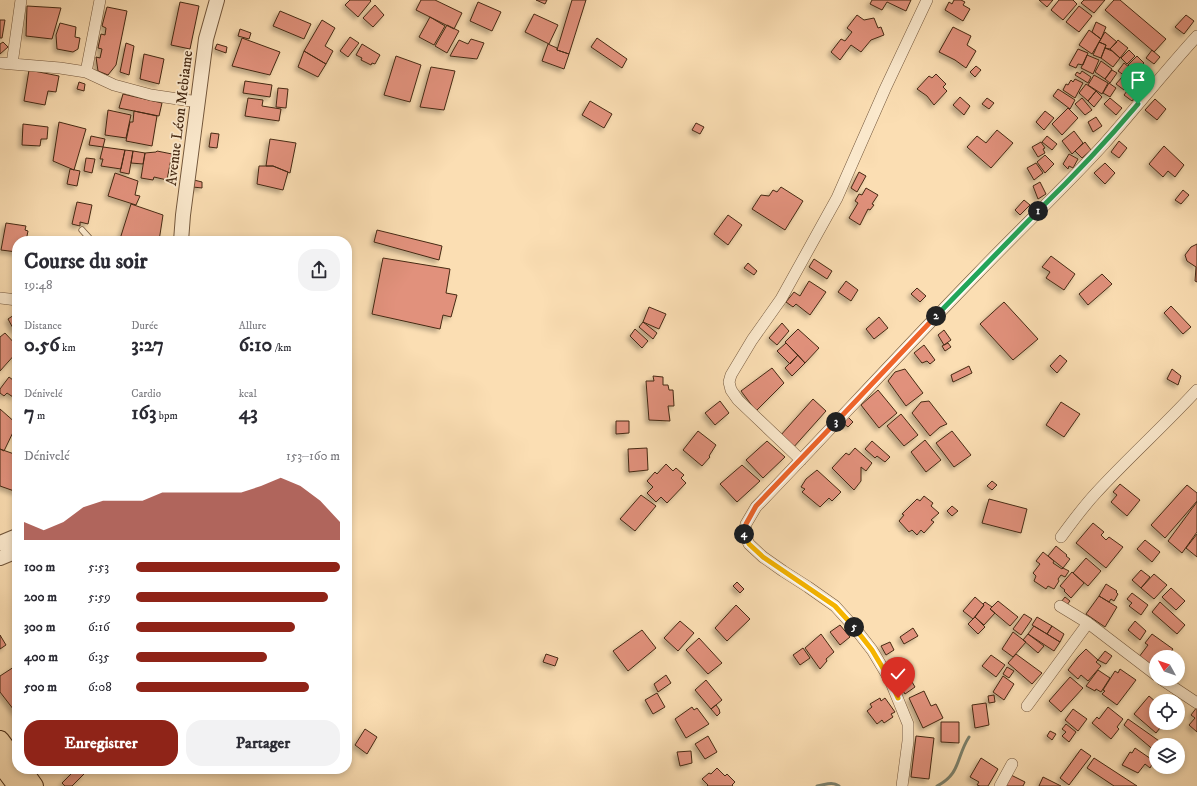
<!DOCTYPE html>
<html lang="fr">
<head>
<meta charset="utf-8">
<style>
  :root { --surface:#fff; --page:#f2f2f3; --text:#2b2b33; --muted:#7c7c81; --accent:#8f2418 }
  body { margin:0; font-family:"IM FELL DW Pica",serif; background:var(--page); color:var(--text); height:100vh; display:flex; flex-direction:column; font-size:15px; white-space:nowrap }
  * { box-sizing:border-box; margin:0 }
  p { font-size:13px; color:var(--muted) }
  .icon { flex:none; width:22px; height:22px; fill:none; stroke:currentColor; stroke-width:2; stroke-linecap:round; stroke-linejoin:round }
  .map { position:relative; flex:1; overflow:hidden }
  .details { position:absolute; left:12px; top:236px; width:340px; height:538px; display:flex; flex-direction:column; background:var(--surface); border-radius:16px; box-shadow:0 2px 6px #0003 }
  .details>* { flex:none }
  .needle { width:26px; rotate:310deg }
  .fabs { position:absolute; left:1149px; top:650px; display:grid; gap:8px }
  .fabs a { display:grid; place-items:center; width:36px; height:36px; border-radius:50%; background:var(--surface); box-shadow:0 2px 6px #0003; font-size:20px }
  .pin { position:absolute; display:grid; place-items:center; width:34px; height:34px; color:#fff; margin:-41px -17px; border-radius:50% 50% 50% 0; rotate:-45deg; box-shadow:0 0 4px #0007 }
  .pin .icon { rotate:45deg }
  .km { position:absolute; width:20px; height:20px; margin:-10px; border-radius:50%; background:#222; color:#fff; font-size:11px; line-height:20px; text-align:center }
  .round { display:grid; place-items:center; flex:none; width:42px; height:42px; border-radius:16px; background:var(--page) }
  .summary { display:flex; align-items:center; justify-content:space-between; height:68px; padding:0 12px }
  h1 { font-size:22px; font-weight:700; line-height:30px }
  .stats { display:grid; grid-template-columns:repeat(3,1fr); gap:6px; height:68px; padding:4px 12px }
  .stats div { display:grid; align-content:center }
  .stats b { font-size:20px; font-weight:700 }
  .stats small { font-size:11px; font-weight:400 }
  .stats p { font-size:11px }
  .chart { height:112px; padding:8px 12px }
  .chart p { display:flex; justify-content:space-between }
  .chart svg { width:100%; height:72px; margin-top:4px; fill:var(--accent); opacity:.7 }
  .cta { display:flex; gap:8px; margin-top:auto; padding:8px 12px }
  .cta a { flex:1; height:46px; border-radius:16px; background:var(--accent); color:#fff; font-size:16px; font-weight:700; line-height:46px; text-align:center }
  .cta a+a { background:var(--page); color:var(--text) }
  ul { padding:0 12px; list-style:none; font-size:13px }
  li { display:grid; grid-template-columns:64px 48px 1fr; align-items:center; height:30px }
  li i { height:10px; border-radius:5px; background:var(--accent) }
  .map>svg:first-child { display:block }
</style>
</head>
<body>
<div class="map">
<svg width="1197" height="786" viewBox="0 0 1197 786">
  <defs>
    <filter id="shadow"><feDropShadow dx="-3" dy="3" stdDeviation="2" flood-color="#0004"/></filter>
  </defs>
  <rect width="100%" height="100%" fill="#fbdeb3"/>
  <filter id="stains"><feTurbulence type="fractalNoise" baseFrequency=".005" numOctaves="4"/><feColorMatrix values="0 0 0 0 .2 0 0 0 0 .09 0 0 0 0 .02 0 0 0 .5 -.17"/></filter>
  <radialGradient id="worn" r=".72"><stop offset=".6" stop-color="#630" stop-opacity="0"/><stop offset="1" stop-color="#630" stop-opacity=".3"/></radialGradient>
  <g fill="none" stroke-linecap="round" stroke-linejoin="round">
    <path stroke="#7b826e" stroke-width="3" d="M817,786C825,785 832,781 839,786
      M937,786C961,774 956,757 969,737"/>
  </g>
  <path fill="#e1917b" stroke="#462a14" filter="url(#shadow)" d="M350,0H370L371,1L358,17L345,5Z
    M421,0H435L462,13L454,29L416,10Z
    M536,0H547L545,4Z
    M572,0H586L569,54L557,50Z
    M872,0H911L906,11L887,2L882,10L870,4Z
    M954,0H961L965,2L963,5L970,9L963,21L945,10L949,2L952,4Z
    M1039,0H1053L1047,7Z
    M1059,0H1073L1077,4L1063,20L1051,10Z
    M1084,0H1105L1094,13L1081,3Z
    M1114,0H1120L1166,39L1154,52L1105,10Z
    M180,2L199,6L190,49L171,45Z
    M478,2L501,12L492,31L470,21Z
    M375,5L384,15L373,27L363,18Z
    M27,6L61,8L52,39L26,36Z
    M1079,6L1092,16L1079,32L1066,22Z
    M107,7L127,11L116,65L108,75L98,71L96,57L100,58L102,49L98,48L101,34L105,35L106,28L102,26Z
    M280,11L311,24L304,39L273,26Z
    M534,14L558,25L549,44L525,32Z
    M857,15L864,20L874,18L878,28L881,27L884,35L871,40L861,52L851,45L840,60L831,52L841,39L845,41L852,32L847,28Z
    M1186,15L1194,21L1184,34L1175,27Z
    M430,17L445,26L434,45L419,37Z
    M0,20H5L2,38H0Z
    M322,20L335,28L325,46L333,51L326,64L304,51Z
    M1096,22L1106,27L1101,39L1092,32Z
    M60,23L76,27L75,37L80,38L78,49L73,52L57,49L56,35Z
    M447,25L459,31L447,53L435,46Z
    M953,27L971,36L967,45L976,51L966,68L955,60L939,52Z
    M240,29L251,33L249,39L238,36Z
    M1089,30L1101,39L1092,54L1079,45Z
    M1105,32L1117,42L1110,49L1112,51L1105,48L1106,45L1099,42Z
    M350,37L359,43L348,57L340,51Z
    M242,38L280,52L270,75L232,66Z
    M597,38L627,59L622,68L591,47Z
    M471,39L484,43L477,59L450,56L459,40L468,44Z
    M1118,40L1128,48L1120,58L1110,49Z
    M3,42L8,47L0,54V44Z
    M1099,42L1106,45L1101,58L1093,55Z
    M126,43L134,46L129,75L120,72Z
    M217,44L227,47L226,53L215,49Z
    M362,44L380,55L375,64L372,63L371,65L361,60L362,58L356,55Z
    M548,44L557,48V50L569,54L564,69L542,61Z
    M1105,48L1110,49L1120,58L1113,67L1101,58Z
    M1078,49L1088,53L1083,65L1078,64L1076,68L1069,65Z
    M1129,50L1135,56L1127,64L1121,58Z
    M1152,50L1160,57L1154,64L1146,58Z
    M304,51L326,64L318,77L298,67Z
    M144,54L164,59L159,84L140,79Z
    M1087,55L1099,60L1093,74L1081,68Z
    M396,56L421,65L410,102L384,95Z
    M1137,56L1144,63L1135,72L1128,65Z
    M1101,61L1112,69L1105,79L1095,72Z
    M1124,63L1135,72L1129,79L1118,71Z
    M976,66L981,70L975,77L970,72Z
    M431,67L455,71L444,110L420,107Z
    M29,70L59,76L56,92L48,91L45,105L24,101Z
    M1112,70L1117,73L1110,83L1105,79Z
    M1082,71L1091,77L1088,83L1075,75L1077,72L1080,74Z
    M1135,72L1144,78L1139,84L1130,77Z
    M936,74L946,84L943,87L947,91L934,105L927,96L917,89L929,76L932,78Z
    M1094,75L1108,83L1102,94L1088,85Z
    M1122,77L1130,83L1124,90L1116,84Z
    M1075,79L1083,83L1075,98L1063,90L1066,84L1068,85L1071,80L1073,82Z
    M245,81L272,85L270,97L243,93Z
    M79,82L85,84L84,91L77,89Z
    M1109,83L1116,88L1110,97L1103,93Z
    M1086,84L1096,91L1088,101L1079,93Z
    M1130,87L1139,92L1132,101L1124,95Z
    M278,88L288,89L286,108L276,107Z
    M1058,89L1075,100L1070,109L1053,96Z
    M1096,91L1102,97L1094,107L1088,101Z
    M123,94L162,103L159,116L119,108Z
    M960,97L970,106L964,115L953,105Z
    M248,98L263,100L262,106L281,109L279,121L245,116Z
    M987,98L994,103L989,109L982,104Z
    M1082,98L1092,110L1085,115L1075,104Z
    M1110,98L1122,108L1116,115L1104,104Z
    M1155,99L1166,109L1157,120L1145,110Z
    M590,101L612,114L604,128L582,115Z
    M1068,108L1078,118L1062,135L1052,124Z
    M108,110L131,115L126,138L105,135Z
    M134,111L157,116L152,146L126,141L130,122H133Z
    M1045,111L1054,118L1044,130L1036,122Z
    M1096,117L1102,126L1093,132L1088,122Z
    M59,122L86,129L74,170L53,161Z
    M696,123L704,127L700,134L692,130Z
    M23,124L48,127L47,139H41L40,146L22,145Z
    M997,130L1013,143L991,168L967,147L977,136L986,143Z
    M1074,131L1083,143L1072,154L1062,141Z
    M211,133L219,134L217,148L209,147Z
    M91,136L105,139L103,147L89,145Z
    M1047,136L1057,144L1052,150L1042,142Z
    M270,139L296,143L290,173L273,166H266Z
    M1119,141L1127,148L1119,158L1111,152Z
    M1041,142L1045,148L1043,149L1045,153L1038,157L1032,147Z
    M1085,142L1091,150L1082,158L1075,151Z
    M1164,146L1184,165L1175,177L1168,171L1163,177L1149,164Z
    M103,147L125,150L121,169L101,166L103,159H100Z
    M125,150L133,151L129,174L120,172Z
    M133,151L145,153L143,164L131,163Z
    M157,151L172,154L167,180L154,177L153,180L141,178L145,153L156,152Z
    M1069,154L1078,159L1073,168L1069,166L1068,169L1063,164Z
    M1045,155L1054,164L1045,173L1037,162Z
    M86,158L95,159L92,173L84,171Z
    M1036,163L1043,173L1034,180L1027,168Z
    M1105,163L1115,173L1105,184L1094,173Z
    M259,166H273L288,172L283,190L257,184Z
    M70,169L80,171L77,186L67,184Z
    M859,172L866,176L857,192L851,188Z
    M115,173L138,181L135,195L140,196L136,205L108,196Z
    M194,180L202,182V188L193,187Z
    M1040,182L1046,194L1038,199L1033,186Z
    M781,187L803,201L785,230L752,209L761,195L769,196L773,190L777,192Z
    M866,188L878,195L872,204L874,205L870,210L868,209L860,225L849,218L858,203L855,201L859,194L862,195Z
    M1183,190L1189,195L1181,204L1175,200Z
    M1024,200L1030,205L1020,215L1015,210Z
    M77,202L92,205L88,224L80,222V226L72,224Z
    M131,204L163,215L159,241H129L120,239Z
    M728,215L742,225L728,245L714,234Z
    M6,223L26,226L25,230L28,231L26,241H17V252L1,250Z
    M377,230L442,246L439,260L374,242Z
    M1197,244V282L1195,281L1196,267L1187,261L1185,255L1191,247Z
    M1051,256L1075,274L1064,290L1046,278L1050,272L1042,267Z
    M383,258L450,269L446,293L457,295L451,317L443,315L440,329L372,314Z
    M814,259L832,271L827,279L809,267Z
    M748,263L757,271L754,275L744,268Z
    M1102,274L1112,284L1088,305L1079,294Z
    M809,281L826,292L810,315L796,304L793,307L786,302L794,292L800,296Z
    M846,281L858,290L851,301L838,292Z
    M917,288L926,296L920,302L911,294Z
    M1004,302L1038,339L1013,360L980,324Z
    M1171,306L1191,327L1183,334L1164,313Z
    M649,307L666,314L659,329L643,322Z
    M17,313V329L14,330L8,319Z
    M879,317L888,328L874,339L866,329Z
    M643,322L657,333L653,339L639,327Z
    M782,323L789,331L777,345L769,338Z
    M635,329L648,341L642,348L630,336Z
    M798,329L819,348L805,363L785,342Z
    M944,330L951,340L944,345L938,335Z
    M5,333L17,346V352L0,371V337Z
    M786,343L798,355L790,364L777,351Z
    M948,343L951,347L945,351L942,346Z
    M924,345L935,360L930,364L927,361L922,363L914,353Z
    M798,355L805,363L792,376L785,368Z
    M1060,355L1067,361L1057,373L1050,366Z
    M969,366L972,373L953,382L951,375Z
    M772,368L784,383L756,411L741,391Z
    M905,369L923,393L906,406L888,381L895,372Z
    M1172,369L1181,376L1178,385L1167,379Z
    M653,376L663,377V385H668L669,390H673L674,406H668L670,421L649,420L646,381H654Z
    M9,377L17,383V391L13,397L7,393L4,396L0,393V389Z
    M878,390L897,413L879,428L861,405Z
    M813,399L826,411L792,449L780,436Z
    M720,401L729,413L715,425L705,413Z
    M929,401L947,424L940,427L930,436L912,413L921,402Z
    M1061,402L1080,414L1064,437L1046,425Z
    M0,409L17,424L4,451L0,449Z
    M901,414L918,435L904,446L887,426Z
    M847,416L853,422L848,427L842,422Z
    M616,421H629V433L616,434Z
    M698,431L716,445L709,456L710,457L702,466L683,450Z
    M952,431L971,455L954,467L936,443Z
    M925,440L941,460L926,472L911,452Z
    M767,441L785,457L763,478L746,460Z
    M872,441L890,457L885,462L877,456L875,458L865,449Z
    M647,448L648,470L629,472L628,449Z
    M855,448L872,463L866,471L861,467V481L854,490L832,468L846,453L849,455Z
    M0,449L17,455V492L0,486Z
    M666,464L673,471L676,468L684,475L681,478L686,483L667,503L661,497L656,502L647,493L653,487L647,481L655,472L657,474Z
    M742,465L760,481L737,502L720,484Z
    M817,470L841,492L832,501L829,498L820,507L802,492L805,489L801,487L806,479Z
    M992,481L997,485L992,490L987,486Z
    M1120,484L1140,500L1127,516L1111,502L1117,495L1113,492Z
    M1187,485L1197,493V501L1165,538L1151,525Z
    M641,495L656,506L635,531L620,519Z
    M924,496L933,503L931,506L939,513L931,520L934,522L924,533L921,530L917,535L912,530L909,532L899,521L904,515L902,514L917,499L920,501Z
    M989,499L1027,509L1021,533L982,523Z
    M1197,502V532L1182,553L1168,541Z
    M952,506L958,511L952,516L947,511Z
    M1093,523L1104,532L1101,535L1106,540L1109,537L1123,547L1106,568L1076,543Z
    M1197,534V557L1186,548Z
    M1145,540L1160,552L1152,562L1137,549Z
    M1056,546L1067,555L1066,556L1070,559L1063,568L1048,556Z
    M1043,552L1054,561L1053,563L1062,569L1063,568L1069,571L1065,577L1061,575L1058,579L1059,581L1054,589L1048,586L1046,589L1034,581L1036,576L1033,573L1040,564L1036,561Z
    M1086,558L1101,571L1088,586L1073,573Z
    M1141,570L1150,577L1141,588L1132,580Z
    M1072,572L1084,583L1071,598L1064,591L1065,590L1060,586Z
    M1154,574L1167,585L1154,599L1141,588Z
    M737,582L744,589L740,593L733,586Z
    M1106,584L1117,591L1116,592L1118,594L1114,601L1111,599L1109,602L1099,596Z
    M1171,588L1185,601L1176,610L1162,597Z
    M1132,593L1148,605L1141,615L1129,606L1132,603L1127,599Z
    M1099,596L1117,607L1105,627L1086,614Z
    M975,597L984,605L973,619L963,611Z
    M1065,597L1070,601L1066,606L1061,602Z
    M998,601L1018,617L1010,626L990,609Z
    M985,602L992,607L990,609L995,613L984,625L975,617L984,605L983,604Z
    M1160,602L1185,625L1177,634L1152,612Z
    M736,605L750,619L727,641L715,628Z
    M1024,614L1032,619L1021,635L1013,629Z
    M975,617L985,627L978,634L968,624Z
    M1037,617L1052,626L1047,634L1032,625Z
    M680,621L694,633L678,651L664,638Z
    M1135,621L1146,631L1140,640L1128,630Z
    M840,625L850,637L840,645L830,632Z
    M1034,626L1060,642L1054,651L1028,634Z
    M1052,626L1064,634L1060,642L1047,634Z
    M913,628L918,636L904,644L900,637Z
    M642,630L656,648L628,671L613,651Z
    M1013,632L1026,642L1013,657L1002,649Z
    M821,634L834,652L826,659L827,661L820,669L805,648Z
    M1028,634L1044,646L1038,653L1023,640Z
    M1152,634L1173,649L1167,657H1156V670L1139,657L1148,645L1145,643Z
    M0,635L6,645L0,649Z
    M699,638L722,663L708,674L686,650Z
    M890,642L894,650L886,655L881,646Z
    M803,648L810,658L800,665L793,655Z
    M1086,649L1098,660L1096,662L1101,666L1088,681L1081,675L1078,679L1068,670L1078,657Z
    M1105,651L1112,656L1106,664L1098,660Z
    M546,654L558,658L555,666L543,662Z
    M1016,654L1042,673L1032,684L1008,663Z
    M991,655L1005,665L996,677L982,666Z
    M17,665V714L0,692V676Z
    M1007,667L1014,671L1009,678L1003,674Z
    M1120,669L1136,680L1117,705L1102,694L1105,691L1103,690L1115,671L1118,673Z
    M1098,670L1110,678L1101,692L1096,689L1095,691L1086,686Z
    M666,675L671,683L658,692L654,684Z
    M908,675L915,687L905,694L897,681Z
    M1003,676L1014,684L1004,700L993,692Z
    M1070,677L1083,688L1061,712L1049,701Z
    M706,680L722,700L711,709L695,690Z
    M924,691L931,706L936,704L943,718L923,728L909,698Z
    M657,693L665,707L653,714L645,700Z
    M994,695L995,702L989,703L988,696Z
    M1149,696L1156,702V723H1164L1156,733L1134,714Z
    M880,698L881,701L885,698L895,712L891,714L893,717L884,723L882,720L877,724L867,711L872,707L870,704Z
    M986,703L989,725L975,728L972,705Z
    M716,705L719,709L720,713L717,716L711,709Z
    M692,707L694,710L697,708L709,724L686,738L675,719Z
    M1108,707L1123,719L1117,727L1119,729L1111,739L1092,723L1097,717L1099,719Z
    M1197,707V732L1189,725L1195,718L1191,715Z
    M1073,709L1087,719L1078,731L1065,720Z
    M1128,719L1162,743L1161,745H1156V752L1124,725Z
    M941,722H959V743L941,742Z
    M1066,724L1076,732L1069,742L1062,736L1066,732L1062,729Z
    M365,729L377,737L367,754L355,745Z
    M1050,731L1056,734L1052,740L1047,736Z
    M708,736L717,752L705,759L695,744Z
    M916,736L934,738L929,779L911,777Z
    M1135,748L1154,761L1150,768L1145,764L1138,773L1122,765L1130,752L1132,753Z
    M1081,749L1091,756L1069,785L1060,778Z
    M691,751L692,763L680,766L677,752Z
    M981,758L998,769L988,786H980L977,785L979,782L970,777Z
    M1094,758L1137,786H1114L1087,768Z
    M717,768L725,776L727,774L735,782L732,785L733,786H707L708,785L702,779L709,773L711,774Z
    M76,769H79L84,774L72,786H65L62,783Z
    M1011,775L1025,782L1023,786H1005Z
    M1043,777L1061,786H1039Z"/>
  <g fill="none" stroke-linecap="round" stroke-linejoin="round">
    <g stroke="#73573c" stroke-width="7">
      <path id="service" d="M82,230L91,240L95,241"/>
    </g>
    <g stroke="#73573c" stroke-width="12">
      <path id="minor" d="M0,63L12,64L21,0
        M12,64L60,68L86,72L114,85L151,95L198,102
        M86,72L100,0
        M0,298L17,300
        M801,460L738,400L731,390L729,382L731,375L752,340L781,299L837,198L885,89L927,0
        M1061,537C1072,522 1083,507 1096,493C1128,458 1164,426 1197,390
        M1060,606L1088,623
        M1161,679L1197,703
        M1027,706L1088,623L1156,675
        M902,786L908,741V724L890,680L872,650L854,627L835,606L808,587L783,571L763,557L749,544L744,533L746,524L756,507C830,430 902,351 977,274C1019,230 1063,189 1104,144C1135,109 1165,71 1197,36
        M1000,786L1012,764"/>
    </g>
    <g stroke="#73573c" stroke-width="16">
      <path id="tertiary" d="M181,241L183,215L206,39L217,0
        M0,543L17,536
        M0,558L17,551"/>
    </g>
    <g stroke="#462a14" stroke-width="20">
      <path id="primary" d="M0,740L17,763
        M0,763L17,786
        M22,769L34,786"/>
    </g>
    <use href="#service" stroke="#fceace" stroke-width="5.5"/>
    <use href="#minor" stroke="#fceace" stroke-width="11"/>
    <use href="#tertiary" stroke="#fceace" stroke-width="14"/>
    <use href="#primary" stroke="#fbdeb3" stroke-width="18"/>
  </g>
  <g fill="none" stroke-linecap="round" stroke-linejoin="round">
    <g stroke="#fff" stroke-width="8">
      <path id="split-1" d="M1038,211C1073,177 1106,142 1138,104"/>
    </g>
    <g stroke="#fff" stroke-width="8">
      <path id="split-2" d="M936,316L1038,211"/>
    </g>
    <g stroke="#fff" stroke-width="8">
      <path id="split-3" d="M836,422L936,316"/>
    </g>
    <g stroke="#fff" stroke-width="8">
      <path id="split-4" d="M744,534L746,524L756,506L836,422"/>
    </g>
    <g stroke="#fff" stroke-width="8">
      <path id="split-5" d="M744,534L749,544L763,557L835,606L854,627"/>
    </g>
    <g stroke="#fff" stroke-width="8">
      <path id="split-6" d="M854,627L872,650L890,680L898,698"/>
    </g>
    <use href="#split-1" stroke="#22a559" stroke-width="5"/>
    <use href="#split-2" stroke="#22a559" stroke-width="5"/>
    <use href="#split-3" stroke="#f0652b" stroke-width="5"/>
    <use href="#split-4" stroke="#f0652b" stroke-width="5"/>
    <use href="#split-5" stroke="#f5b400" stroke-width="5"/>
    <use href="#split-6" stroke="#f5b400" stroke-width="5"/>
  </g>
  <g text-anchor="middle" stroke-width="3.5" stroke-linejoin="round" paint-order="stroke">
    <g font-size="15" fill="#462a14" stroke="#fceace">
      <text transform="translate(179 118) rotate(-83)" y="5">Avenue Léon Mebiame</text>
    </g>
  </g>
  <rect width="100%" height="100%" filter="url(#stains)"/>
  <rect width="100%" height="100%" fill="url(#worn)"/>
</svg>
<div class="fabs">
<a><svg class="needle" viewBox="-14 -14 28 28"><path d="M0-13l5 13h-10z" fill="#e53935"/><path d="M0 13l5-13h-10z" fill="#7c7c81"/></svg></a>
<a><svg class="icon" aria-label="locate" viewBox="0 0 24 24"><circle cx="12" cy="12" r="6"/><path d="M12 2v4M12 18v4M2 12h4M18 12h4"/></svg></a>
<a><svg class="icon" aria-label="layers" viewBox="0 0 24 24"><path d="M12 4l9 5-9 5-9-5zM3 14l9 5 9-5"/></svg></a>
</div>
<div class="pin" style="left:1138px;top:104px;background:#1e9e55"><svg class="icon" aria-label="arrive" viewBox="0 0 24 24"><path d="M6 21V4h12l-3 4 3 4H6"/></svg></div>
<div class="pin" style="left:898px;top:698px;background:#d93025"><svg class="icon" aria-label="check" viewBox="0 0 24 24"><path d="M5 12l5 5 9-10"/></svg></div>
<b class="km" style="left:1038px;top:211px">1</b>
<b class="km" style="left:936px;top:316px">2</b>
<b class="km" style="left:836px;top:422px">3</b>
<b class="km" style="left:744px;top:534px">4</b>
<b class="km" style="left:854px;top:627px">5</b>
<section class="details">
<div class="summary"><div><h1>Course du soir</h1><p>19:48</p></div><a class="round"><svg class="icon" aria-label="share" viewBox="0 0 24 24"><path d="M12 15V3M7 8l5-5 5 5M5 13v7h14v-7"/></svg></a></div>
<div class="stats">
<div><p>Distance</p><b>0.56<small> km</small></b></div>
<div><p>Durée</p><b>3:27</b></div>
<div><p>Allure</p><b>6:10<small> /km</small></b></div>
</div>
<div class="stats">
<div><p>Dénivelé</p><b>7<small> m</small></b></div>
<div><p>Cardio</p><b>163<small> bpm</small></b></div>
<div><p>kcal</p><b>43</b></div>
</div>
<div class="chart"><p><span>Dénivelé</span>153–160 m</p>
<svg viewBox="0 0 160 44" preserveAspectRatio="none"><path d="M0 44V33L10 38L20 33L30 24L40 20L50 20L60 20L70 15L80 15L90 15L100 15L110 15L120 11L130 6L140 11L150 20L160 33V44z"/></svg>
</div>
<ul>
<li><b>100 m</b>5:53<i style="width:100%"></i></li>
<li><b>200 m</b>5:59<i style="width:94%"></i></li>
<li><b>300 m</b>6:16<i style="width:78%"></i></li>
<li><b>400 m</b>6:35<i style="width:64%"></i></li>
<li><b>500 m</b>6:08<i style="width:85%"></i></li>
</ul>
<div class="cta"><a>Enregistrer</a><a>Partager</a></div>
</section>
</div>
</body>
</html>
